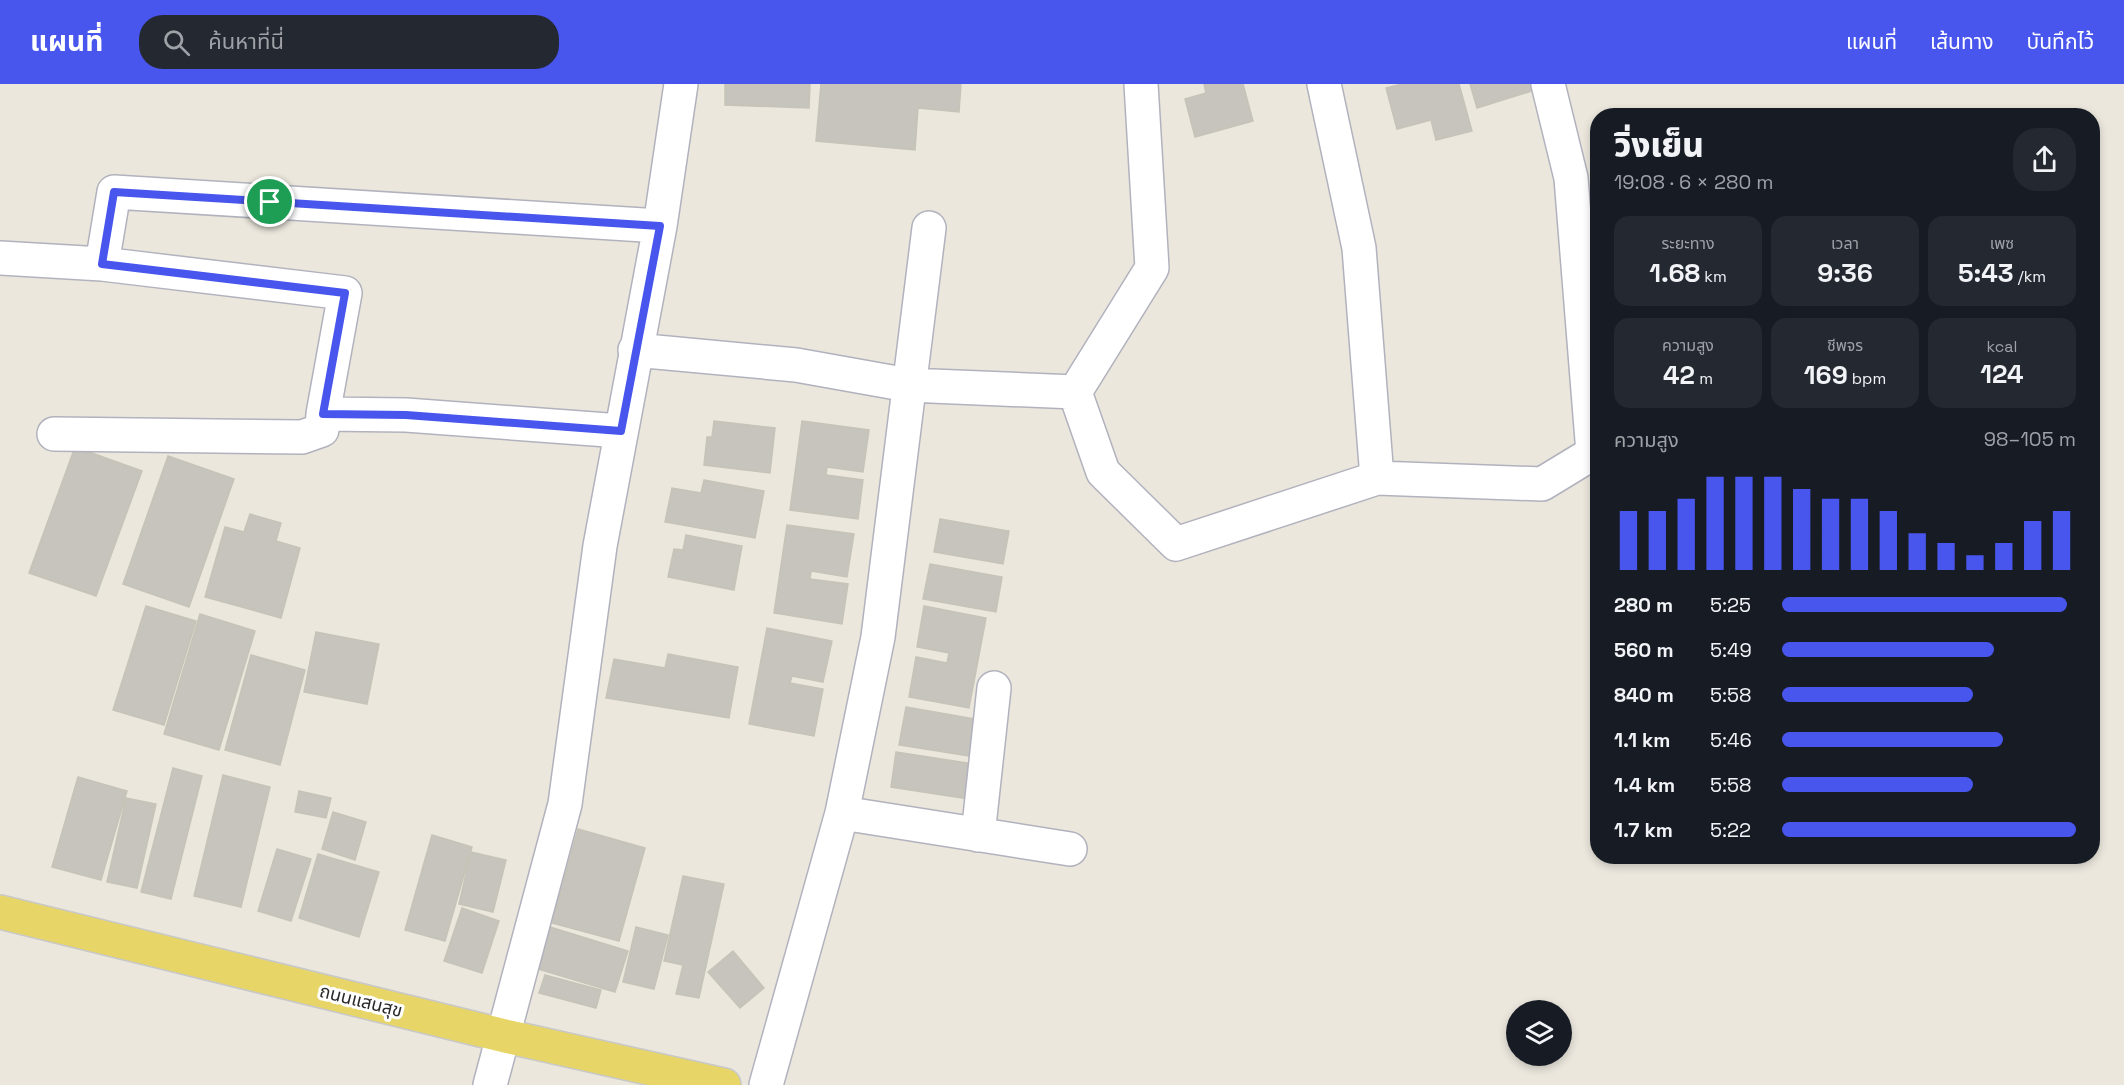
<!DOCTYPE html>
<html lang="th">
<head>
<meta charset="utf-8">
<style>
  :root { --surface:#171b24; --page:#242831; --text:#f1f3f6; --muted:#9ea1a6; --accent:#4856ed }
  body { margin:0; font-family:"Space Grotesk","Noto Sans Thai",sans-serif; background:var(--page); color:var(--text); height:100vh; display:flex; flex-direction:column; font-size:22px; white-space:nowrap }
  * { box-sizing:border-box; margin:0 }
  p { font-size:20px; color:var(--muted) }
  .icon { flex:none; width:33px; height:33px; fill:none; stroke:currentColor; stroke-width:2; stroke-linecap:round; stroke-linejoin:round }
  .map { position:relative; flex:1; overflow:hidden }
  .sheet { position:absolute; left:1590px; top:24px; width:510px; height:756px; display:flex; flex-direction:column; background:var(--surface); border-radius:24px; box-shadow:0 3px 9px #0003 }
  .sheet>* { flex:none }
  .buttons { position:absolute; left:1506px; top:916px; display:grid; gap:12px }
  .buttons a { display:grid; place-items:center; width:66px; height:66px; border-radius:50%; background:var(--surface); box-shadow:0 3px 9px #0003; font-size:30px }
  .pin { position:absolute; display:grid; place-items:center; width:51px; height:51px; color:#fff; margin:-26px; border:3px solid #fff; border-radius:50%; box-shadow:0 2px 6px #0007 }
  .round { display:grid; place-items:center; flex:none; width:63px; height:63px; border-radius:24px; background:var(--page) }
  .head { display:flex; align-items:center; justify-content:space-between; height:102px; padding:0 24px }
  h1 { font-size:33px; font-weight:800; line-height:45px }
  .metrics { display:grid; grid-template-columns:repeat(3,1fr); gap:9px; height:102px; padding:6px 24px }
  .metrics div { display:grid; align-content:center; border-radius:15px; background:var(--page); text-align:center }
  .metrics b { font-size:26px; font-weight:800 }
  .metrics small { font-size:16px; font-weight:400 }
  .metrics p { font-size:16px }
  .chart { height:168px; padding:12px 24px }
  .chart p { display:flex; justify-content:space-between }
  .chart svg { width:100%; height:108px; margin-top:6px; stroke:var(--accent); stroke-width:6 }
  ul { padding:0 24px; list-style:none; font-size:20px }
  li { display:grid; grid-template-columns:96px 72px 1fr; align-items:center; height:45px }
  li i { height:15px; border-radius:8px; background:var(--accent) }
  header { display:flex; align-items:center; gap:36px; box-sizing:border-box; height:84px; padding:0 30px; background:var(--accent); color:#fff }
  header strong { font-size:28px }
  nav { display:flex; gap:33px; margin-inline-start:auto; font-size:21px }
  .search { width:420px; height:54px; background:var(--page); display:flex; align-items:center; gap:15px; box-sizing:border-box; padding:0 21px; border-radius:24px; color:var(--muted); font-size:22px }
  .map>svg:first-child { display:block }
</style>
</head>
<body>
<header>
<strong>แผนที่</strong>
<div class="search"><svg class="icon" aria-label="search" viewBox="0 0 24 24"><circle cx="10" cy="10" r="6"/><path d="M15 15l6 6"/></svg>ค้นหาที่นี่</div>
<nav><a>แผนที่</a><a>เส้นทาง</a><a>บันทึกไว้</a></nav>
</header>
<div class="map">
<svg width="2124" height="1001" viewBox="0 0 2124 1001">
  <rect width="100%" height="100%" fill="#ebe7dd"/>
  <path fill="#c7c3bd" stroke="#c6c3b7" stroke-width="1.5" d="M725,0H810L809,24L725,21Z
    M821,0H961L959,28L918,24L915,66L816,57Z
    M1204,0H1243L1253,37L1195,53L1185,15L1206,9Z
    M1402,0H1459L1472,47L1436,56L1431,36L1397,45L1386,4Z
    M1470,0H1533L1535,6L1477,24Z
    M714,337L775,344L770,389L704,381L707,353H712Z
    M802,337L869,346L863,388L827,383L826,391L863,396L858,435L790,426Z
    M75,363L142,387L96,512L29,489Z
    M168,372L234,395L189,523L123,500Z
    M704,396L764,407L755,454L665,438L672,404L701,409Z
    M250,430L281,439L276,457L300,464L281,534L205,513L225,443L244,448Z
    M940,435L1009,447L1003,480L934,468Z
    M787,441L854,450L847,493L811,487L810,495L848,500L842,540L774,529Z
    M686,451L742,462L734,506L668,493L674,465L683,466Z
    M930,480L1002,493L996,528L923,515Z
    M146,522L196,537L164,641L113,626Z
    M924,522L986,534L969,624L909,613L916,573L947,579L949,569L917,563Z
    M200,530L255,547L219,666L164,650Z
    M767,544L832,557L823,598L792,592L790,599L823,605L814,652L749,640Z
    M316,548L379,560L367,620L304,608Z
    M668,570L738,583L729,634L606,614L614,575L665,584Z
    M251,571L305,586L280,681L225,666Z
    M906,623L981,636L975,673L899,661Z
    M896,668L973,680L968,715L891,703Z
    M173,684L202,692L171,815L141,808Z
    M223,691L270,703L241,823L194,812Z
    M78,693L127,707L101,796L52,783Z
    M299,707L331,714L326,734L295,728Z
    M126,714L156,720L137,804L107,798Z
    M333,728L366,738L355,776L322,765Z
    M578,745L645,764L619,857L552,839Z
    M432,751L472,763L445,857L405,846Z
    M277,765L311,775L291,837L258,827Z
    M471,768L506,776L493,828L459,820Z
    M318,770L379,788L359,853L299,834Z
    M683,792L724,800L699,914L676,910L683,881L664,877Z
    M462,824L499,837L482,889L444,877Z
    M550,843L628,867L615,908L538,885Z
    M636,843L668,851L654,905L623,898Z
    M733,867L764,904L740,924L708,888Z
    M545,891L601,906L596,924L539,909Z"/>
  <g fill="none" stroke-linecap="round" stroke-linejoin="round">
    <g stroke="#b1b2bd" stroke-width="36">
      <path id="minor" d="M1324,0L1359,164L1377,394
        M1548,0L1571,94L1593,369
        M0,174L102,180L345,209L323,330
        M102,180L114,108L660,142
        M635,266L796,281L908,301L1075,308L1103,388L1176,460L1377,394L1542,400L1593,369H1598
        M1075,308L1152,184L1141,0
        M54,350L302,353L322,346L323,330L406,331L621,347
        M842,729L1070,765
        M978,751L994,604
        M490,1001L565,720L600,462L660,142L681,0
        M766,1001L842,729L878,553L929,144"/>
    </g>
    <g stroke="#c8c8c8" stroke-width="36">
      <path id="major" d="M0,828L505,952L724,1001"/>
    </g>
    <use href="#minor" stroke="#fff" stroke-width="33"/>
    <use href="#major" stroke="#e7d667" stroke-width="33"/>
  </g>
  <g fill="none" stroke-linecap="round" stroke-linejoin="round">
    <g stroke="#fff" stroke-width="12">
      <path id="route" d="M114,108L660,142L621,347L406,331L323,330L345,209L102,180Z"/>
    </g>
    <use href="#route" stroke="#4856ed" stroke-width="8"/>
  </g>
  <g text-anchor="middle" stroke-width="6" stroke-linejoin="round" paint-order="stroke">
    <g font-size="18" fill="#2a2a2a" stroke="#fff">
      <text transform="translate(361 917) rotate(14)" y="6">ถนนแสนสุข</text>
    </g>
  </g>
</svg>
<div class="buttons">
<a><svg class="icon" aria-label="layers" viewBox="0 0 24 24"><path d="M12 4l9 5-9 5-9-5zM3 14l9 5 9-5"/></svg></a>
</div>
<div class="pin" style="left:270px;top:118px;background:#1e9e55"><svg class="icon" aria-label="arrive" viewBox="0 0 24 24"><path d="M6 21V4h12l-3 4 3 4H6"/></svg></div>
<section class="sheet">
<div class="head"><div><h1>วิ่งเย็น</h1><p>19:08 · 6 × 280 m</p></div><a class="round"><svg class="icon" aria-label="share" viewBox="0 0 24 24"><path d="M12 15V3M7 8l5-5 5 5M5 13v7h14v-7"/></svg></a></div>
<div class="metrics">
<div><p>ระยะทาง</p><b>1.68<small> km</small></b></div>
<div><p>เวลา</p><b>9:36</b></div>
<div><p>เพซ</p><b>5:43<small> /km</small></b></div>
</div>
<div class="metrics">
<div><p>ความสูง</p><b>42<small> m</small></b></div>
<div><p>ชีพจร</p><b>169<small> bpm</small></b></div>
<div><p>kcal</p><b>124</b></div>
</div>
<div class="chart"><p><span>ความสูง</span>98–105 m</p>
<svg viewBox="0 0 160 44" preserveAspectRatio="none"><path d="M5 44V20M15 44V20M25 44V15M35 44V6M45 44V6M55 44V6M65 44V11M75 44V15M85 44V15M95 44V20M105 44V29M115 44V33M125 44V38M135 44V33M145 44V24M155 44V20"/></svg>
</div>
<ul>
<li><b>280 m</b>5:25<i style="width:97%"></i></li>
<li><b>560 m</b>5:49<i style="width:72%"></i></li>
<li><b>840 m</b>5:58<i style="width:65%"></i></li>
<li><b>1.1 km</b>5:46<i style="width:75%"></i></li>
<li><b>1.4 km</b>5:58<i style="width:65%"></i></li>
<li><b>1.7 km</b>5:22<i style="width:100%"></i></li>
</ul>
</section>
</div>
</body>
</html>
